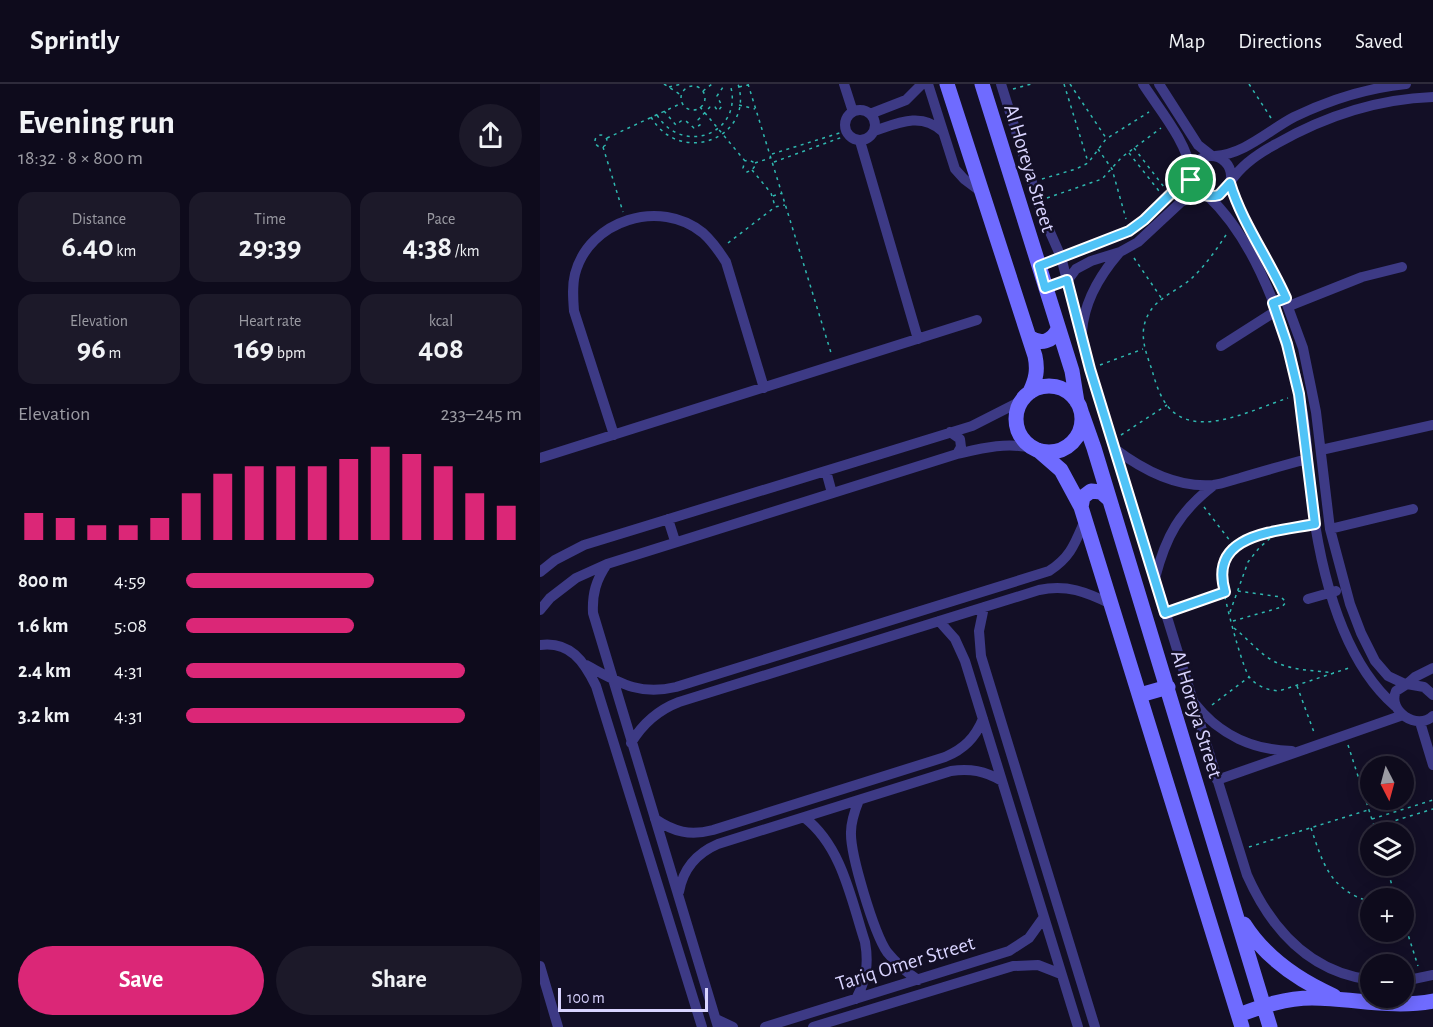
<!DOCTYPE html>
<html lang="en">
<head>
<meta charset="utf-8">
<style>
  :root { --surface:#0e0b1c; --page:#1c1929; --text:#f1f3f6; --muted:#9b9ba3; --line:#2e2b3b; --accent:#db2777 }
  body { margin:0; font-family:"Alegreya Sans",sans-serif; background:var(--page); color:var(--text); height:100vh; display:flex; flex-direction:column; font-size:22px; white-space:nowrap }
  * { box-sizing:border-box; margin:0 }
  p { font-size:20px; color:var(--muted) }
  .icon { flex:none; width:33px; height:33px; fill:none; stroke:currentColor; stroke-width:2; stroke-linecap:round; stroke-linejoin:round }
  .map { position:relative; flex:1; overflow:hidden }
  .details { display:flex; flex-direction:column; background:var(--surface); width:540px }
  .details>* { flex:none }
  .needle { width:39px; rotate:174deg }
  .controls { position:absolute; left:820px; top:672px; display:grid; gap:12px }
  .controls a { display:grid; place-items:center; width:54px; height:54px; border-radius:50%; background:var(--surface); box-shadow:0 3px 15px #0003,0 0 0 2px var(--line); font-size:30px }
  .scale { position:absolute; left:18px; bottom:15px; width:150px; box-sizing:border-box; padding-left:6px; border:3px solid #d9d4ff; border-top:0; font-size:16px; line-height:21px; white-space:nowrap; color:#d9d4ff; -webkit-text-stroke:4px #130f26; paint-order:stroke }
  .pin { position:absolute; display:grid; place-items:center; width:51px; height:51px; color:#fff; margin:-26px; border:3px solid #fff; border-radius:50%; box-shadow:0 2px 6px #0007 }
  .round { display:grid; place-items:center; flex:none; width:63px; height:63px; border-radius:32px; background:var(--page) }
  .overview { display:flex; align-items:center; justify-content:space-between; height:102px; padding:0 18px }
  h1 { font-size:33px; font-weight:700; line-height:45px }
  .figures { display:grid; grid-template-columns:repeat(3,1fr); gap:9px; height:102px; padding:6px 18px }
  .figures div { display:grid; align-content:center; border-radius:15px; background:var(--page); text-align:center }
  .figures b { font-size:30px; font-weight:700 }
  .figures small { font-size:16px; font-weight:400 }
  .figures p { font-size:16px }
  .chart { height:168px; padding:12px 18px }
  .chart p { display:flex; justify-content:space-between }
  .chart svg { width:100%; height:108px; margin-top:6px; stroke:var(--accent); stroke-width:6 }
  .button { display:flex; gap:12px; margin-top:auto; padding:12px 18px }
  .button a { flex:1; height:69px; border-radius:36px; background:var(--accent); color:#fff; font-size:24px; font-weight:700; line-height:69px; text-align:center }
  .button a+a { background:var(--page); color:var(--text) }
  ul { padding:0 18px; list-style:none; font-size:20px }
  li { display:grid; grid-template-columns:96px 72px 1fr; align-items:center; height:45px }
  li i { height:15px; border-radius:8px; background:var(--accent) }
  header { display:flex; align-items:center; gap:36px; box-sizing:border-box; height:84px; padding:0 30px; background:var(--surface); border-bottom:2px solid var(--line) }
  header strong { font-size:28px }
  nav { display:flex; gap:33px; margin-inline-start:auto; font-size:21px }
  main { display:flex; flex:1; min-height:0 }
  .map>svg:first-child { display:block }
</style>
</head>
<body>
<header>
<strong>Sprintly</strong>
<nav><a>Map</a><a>Directions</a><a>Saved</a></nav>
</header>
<main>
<section class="details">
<div class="overview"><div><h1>Evening run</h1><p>18:32 · 8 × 800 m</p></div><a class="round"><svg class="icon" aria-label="share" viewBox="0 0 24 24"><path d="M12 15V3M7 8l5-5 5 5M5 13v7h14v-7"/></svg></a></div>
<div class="figures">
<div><p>Distance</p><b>6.40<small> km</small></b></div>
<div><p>Time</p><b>29:39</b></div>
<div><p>Pace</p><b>4:38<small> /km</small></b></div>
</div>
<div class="figures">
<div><p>Elevation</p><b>96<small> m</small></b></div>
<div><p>Heart rate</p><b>169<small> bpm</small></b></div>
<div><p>kcal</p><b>408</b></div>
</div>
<div class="chart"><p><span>Elevation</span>233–245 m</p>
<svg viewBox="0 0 160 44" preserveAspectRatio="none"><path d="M5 44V33M15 44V35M25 44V38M35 44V38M45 44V35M55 44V25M65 44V17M75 44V14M85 44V14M95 44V14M105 44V11M115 44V6M125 44V9M135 44V14M145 44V25M155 44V30"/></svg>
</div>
<ul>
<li><b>800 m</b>4:59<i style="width:56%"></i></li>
<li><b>1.6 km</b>5:08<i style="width:50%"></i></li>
<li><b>2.4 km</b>4:31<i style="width:83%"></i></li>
<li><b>3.2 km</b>4:31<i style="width:83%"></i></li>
</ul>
<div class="button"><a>Save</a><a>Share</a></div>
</section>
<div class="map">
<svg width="893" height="943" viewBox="0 0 893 943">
  <rect width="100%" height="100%" fill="#130f26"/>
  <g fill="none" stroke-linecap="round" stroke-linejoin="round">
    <path stroke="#2fb8b0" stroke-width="1.5" stroke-dasharray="3 4.5" stroke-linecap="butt" d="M124,0L141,11
      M208,0L292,272
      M524,0L548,78
      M530,0L566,54
      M709,0L731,34
      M141 14a12 12 0 1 1 24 0a12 12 0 1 1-24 0Z
      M129,3L142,0
      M199,3L208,1
      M473,5L491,0
      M163,7L172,0
      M199,21L215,25
      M160,23L205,77L203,84L207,88L212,86L215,82L213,78L209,76L205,77
      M124,27L136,41L141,37H146L154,44L160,41L158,36L170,23H175L178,27L182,22L177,12L183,3L182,0
      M117,31C143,73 205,49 190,0
      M111,33C140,83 215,54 198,0
      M55 57a6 6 0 1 1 12 0a6 6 0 1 1-12 0Z
      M67,54L142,19
      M63,63L83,128
      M594,64L624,103
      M558,65L572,85L586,135
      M589,69L619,107
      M232,70L306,47
      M234,78L308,51
      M215,79L230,74
      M212,86L231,109L235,122
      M502,95L536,85L548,79L566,55L609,28
      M233,112L242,109
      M507,114L562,95L582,73L621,44
      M686,151C676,166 665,182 652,194C639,206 618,213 609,229C598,248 605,266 612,286C615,297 619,310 626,320C653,358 713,325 748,314
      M188,159L235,123L245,121
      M594,174L622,215
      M560,281L603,265
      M581,351L627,321
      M664,423L694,462
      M764,443C739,447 703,449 687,471C684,475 681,482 681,488C680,500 702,585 710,594C718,603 728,606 739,607L812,583
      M634,526L684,509
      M690,528L708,478L719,464L736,449
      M693,537L742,523L746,518L741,513L698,507
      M694,544C706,553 716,566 730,575C749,587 772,586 794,589
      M757,602L775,651
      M672,621L709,593
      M808,661L836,748
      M832,735L893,716
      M834,743L893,725
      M771,744C783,780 790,806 831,818
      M709,763L828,726
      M846,782L856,814
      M864,838L878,882"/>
    <path stroke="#3d3a85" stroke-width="10" d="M304,0L313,28
      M388,0L415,85L424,95L440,107
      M461,0L502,130L521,173L550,285L707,791C731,845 769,888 831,896
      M603,0C619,25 648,59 651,89
      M619,0L658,61L672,72
      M305 41a15 15 0 1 1 30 0a15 15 0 1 1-30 0Z
      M330,30L366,16L382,0
      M334,47C358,39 381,28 402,47
      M320,57L378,255
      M651 92a20 20 0 1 1 40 0a20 20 0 1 1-40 0Z
      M675,72C705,70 729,46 754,33C789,16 827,4 866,0
      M691,97C702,80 719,69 736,60C785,32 837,15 893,13
      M690,99L701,127L738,196L763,264L776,328L790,445L810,520L821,549L835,577L848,592L865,600
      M668,112C721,162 752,259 763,330C768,360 768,390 772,420C781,487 802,576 855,622
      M499,182L589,147L604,136L650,91
      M505,204L527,197L536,185L551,177L580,168L598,158L641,118L649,114L665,112
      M749,222L822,193L862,183
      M542,248C544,218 560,191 579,169
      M681,262L736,227
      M410,348L420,355L421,363L417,370
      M74,351L34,227C33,214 32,202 35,190C49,136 120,114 163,149C173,158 179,167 186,178L224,304
      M575,365C603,386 638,404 673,401C682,400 692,396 700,394C723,387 745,381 767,375
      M781,366L893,341
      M0,374L437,236
      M286,387L292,409
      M128,435L135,457
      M790,445L873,425
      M67,480C56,496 52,510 53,529L178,943
      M0,488L15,476L44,461L432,342L481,317
      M615,494C626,452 639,428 674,401
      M768,515L796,507
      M444,523L439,547L441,572L555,943
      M0,526L10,514L36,494L67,480L417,370C443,364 466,358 492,364
      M399,537L415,555L425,577L538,943
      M0,561C30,557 44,577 56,602L162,943
      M46,581C78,598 98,612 136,603L509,487C531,473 535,459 545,436
      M867,600L875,593L893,584
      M893,611L884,603L867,600L856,607C847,627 877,647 893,632
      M656,621C680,651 714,666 752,667
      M880,638L893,681
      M91,659C103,639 118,626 139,618L499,506C527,500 546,508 571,520
      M677,696L863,631
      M319,716C315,726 311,737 311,748C310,770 334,849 347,868C356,879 366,888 378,896
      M265,734C302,763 311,815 325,858C329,880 326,896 316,915
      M115,735C134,748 150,752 173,746L405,673C424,665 435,654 443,635
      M139,808C143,785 157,769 178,760L411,687C430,684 445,687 462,697
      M0,882L18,943
      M864,897L893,891
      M176,935L193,943
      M225,943L469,867L489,854L504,833
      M273,943L473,882L498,881L521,890"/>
    <path stroke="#6f6bff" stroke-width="15" d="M407,0L495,272C498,286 496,295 490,308
      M442,0L532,287L537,318
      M489,253C501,261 512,258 518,245
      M476 335a33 33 0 1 1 66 0a33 33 0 1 1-66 0Z
      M542,330L554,364L730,943
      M498,366L521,386L541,423L702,943
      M541,423L543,413L551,407L561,408L569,415
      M600,611L628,603
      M704,840C725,873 758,896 794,912
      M699,931C722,922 746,914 772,914C813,914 852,925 893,917"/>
  </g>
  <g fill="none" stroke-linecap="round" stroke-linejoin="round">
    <g stroke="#fff" stroke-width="12">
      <path id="route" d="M650,91C652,107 663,115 679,111L690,99C702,139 729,175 746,214L733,219L747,260L759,310L775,440C734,448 668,450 685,508L625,529L550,285L527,196L505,204L499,182L589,147L604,136Z"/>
    </g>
    <use href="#route" stroke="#4fc3f7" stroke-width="8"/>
  </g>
  <g text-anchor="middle" stroke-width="5" stroke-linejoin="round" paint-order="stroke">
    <g font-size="21" fill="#d9d4ff" stroke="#130f26">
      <text transform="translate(490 84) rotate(73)" y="7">Al Horeya Street</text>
      <text transform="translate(657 630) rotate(73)" y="7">Al Horeya Street</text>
      <text transform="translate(365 879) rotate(-17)" y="7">Tariq Omer Street</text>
    </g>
  </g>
</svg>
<div class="controls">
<a><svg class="needle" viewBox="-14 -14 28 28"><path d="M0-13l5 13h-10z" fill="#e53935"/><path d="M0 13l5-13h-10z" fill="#9b9ba3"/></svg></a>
<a><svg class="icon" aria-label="layers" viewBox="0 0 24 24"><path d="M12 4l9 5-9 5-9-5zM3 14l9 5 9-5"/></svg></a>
<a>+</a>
<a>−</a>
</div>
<div class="scale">100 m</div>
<div class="pin" style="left:651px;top:96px;background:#1e9e55"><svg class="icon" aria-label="arrive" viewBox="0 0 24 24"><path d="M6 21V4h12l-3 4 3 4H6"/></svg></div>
</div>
</main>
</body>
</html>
